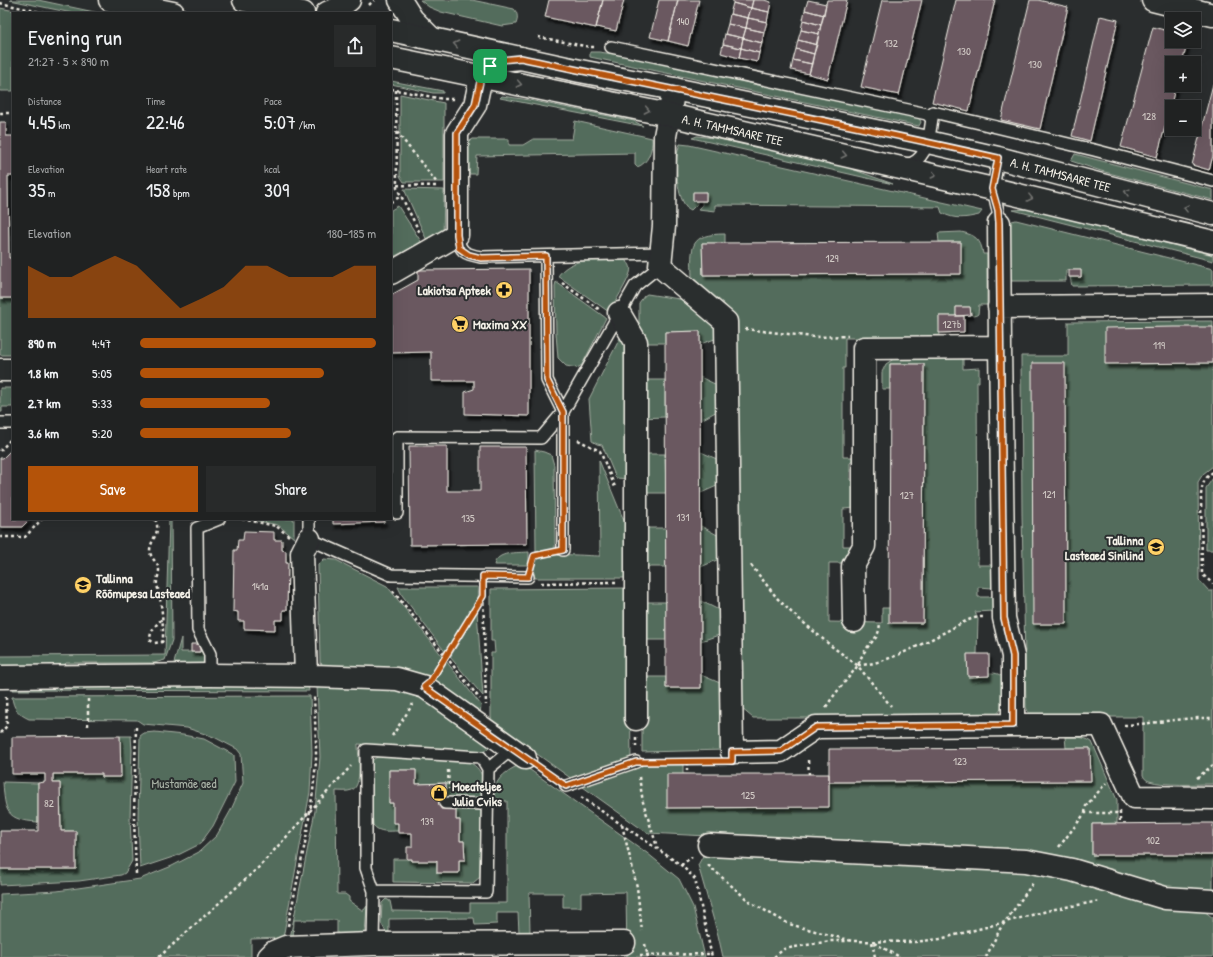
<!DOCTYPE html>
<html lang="en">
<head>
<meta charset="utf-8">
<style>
  :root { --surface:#202222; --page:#282a2a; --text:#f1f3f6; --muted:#a2a4a5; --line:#3d3f40; --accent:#b45309 }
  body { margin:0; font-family:"Patrick Hand",sans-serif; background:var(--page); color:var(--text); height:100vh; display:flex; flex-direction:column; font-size:15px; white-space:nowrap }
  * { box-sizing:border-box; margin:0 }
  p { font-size:13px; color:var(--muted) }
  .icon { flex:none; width:22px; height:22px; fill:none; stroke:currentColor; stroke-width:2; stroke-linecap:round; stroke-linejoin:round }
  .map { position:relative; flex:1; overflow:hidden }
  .details { position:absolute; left:12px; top:12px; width:380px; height:508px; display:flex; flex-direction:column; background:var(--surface); border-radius:0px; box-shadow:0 4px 16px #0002,0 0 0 1px var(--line) }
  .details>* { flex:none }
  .tools { position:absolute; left:1165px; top:12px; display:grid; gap:8px }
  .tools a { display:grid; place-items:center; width:36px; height:36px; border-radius:0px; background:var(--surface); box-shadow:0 4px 16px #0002,0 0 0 1px var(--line); font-size:20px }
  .pin { position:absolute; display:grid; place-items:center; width:34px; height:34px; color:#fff; margin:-17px; border-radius:8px; box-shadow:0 2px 6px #0006 }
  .round { display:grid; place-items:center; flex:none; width:42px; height:42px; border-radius:0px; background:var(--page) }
  .overview { display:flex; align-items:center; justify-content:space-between; height:68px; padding:0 16px }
  h1 { font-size:22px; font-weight:600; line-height:30px }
  .metrics { display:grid; grid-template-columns:repeat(3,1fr); gap:6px; height:68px; padding:4px 16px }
  .metrics div { display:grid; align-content:center }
  .metrics b { font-size:20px; font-weight:600 }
  .metrics small { font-size:11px; font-weight:400 }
  .metrics p { font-size:11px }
  .chart { height:112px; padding:8px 16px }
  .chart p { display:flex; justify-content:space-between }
  .chart svg { width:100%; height:72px; margin-top:4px; fill:var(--accent); opacity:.7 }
  .button { display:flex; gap:8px; margin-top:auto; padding:8px 16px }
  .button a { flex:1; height:46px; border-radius:0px; background:var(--accent); color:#fff; font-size:16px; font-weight:600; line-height:46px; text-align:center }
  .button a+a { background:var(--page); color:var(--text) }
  ul { padding:0 16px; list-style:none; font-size:13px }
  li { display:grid; grid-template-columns:64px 48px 1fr; align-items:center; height:30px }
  li i { height:10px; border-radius:5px; background:var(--accent) }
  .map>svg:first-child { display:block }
</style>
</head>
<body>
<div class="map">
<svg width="1213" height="957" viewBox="0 0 1213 957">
  <defs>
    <filter id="shadow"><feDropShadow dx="2.5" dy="4.5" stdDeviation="1" flood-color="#0009"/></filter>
  </defs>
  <rect width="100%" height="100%" fill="#2a2d2e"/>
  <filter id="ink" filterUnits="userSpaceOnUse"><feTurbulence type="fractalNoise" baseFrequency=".025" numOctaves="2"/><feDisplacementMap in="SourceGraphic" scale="8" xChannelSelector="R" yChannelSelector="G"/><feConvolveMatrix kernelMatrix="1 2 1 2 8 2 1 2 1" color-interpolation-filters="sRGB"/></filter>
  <g filter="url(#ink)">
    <path fill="#536c5b" stroke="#a4aea2" d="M10,0H38L99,13H72Z
      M420,0H472L514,9C518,13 518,19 516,24L502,26L441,12L429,7Z
      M0,8L25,13H13V91H0Z
      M590,52H599L627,56L919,118L921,122L919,126L590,57Z
      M391,81L443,91V93H433L391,84Z
      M400,94L444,103V182H404L400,176Z
      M502,96L529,100L634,121L643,126L500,98Z
      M575,121L652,138C653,149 648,164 637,167L635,165V153L477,156L476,174H468L467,147L468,142L473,139H509V145H523L533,139H572Z
      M697,136L714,138L841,165L893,184L692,138Z
      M680,144L689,145L982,211L979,215C966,218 955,220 942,213L940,207L715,205V211L698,209L702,205V201H706V192L693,193V201H697V204L691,210C689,209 687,208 686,206C676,196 674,156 680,144Z
      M1075,154L1213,190V200L1101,171L1071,161Z
      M404,189L444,190L443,238L428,243Z
      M398,206L422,243L391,258V210Z
      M1028,209L1213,255V261L1013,210Z
      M1016,220L1213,269V285L1072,286L1070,277H1081V270H1066V281H1010L1009,224L1012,221Z
      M961,232C975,235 981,239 983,254H987V305H979L978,314L975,316L971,315L970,307H956V316H939L940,338H845V368H843V457H854V460L850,463V480L858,487L856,508L843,509V546H855L846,563H829V622L882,623V608H889L921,623L923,621L924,364H890V389H882V372L886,364L895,358L963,354V369L979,368V382H977L978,565H993V588L978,587V597H993V611L975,612L978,619L977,654L967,655L968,676H989V673C994,673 999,673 1002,677C1004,680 1003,685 1003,689C1004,704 1004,712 989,718H753L741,708L736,320L724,304L692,277C691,246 689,234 725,234V243H702L703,275L960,274L961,242H939L938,233Z
      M624,260C629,262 632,267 630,273C627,283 615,302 609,312L558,276C572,255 602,260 624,260Z
      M556,282L606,318L582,365L577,368L566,366L558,358L556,334L555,286Z
      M647,294L686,300L716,324L718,338L700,344V331L665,332V343H639V303L644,296Z
      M0,298H13V355H0Z
      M1213,321V466L1203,474L1198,482L1199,580L1209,591H1213V784C1196,784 1165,786 1149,781C1146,780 1144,778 1143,775V717H1038L1029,714L1026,707L1022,514L1021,356H1068V322Z
      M621,336L629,338L630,479L616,478L602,445L597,444L592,441L589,399Z
      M700,377L719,386V410L701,420Z
      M639,380H665V417L639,418Z
      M0,388H13V407H2V412H0Z
      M535,450L544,452L551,455L554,465L555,550L536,553Z
      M701,452L719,460V485L701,493Z
      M639,454H665L666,493H639Z
      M599,460L629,533V578H535C533,571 533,562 540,558C550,552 588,556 600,556Z
      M1213,478V550H1206V488Z
      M169,519H171L172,640L165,660L154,663H66L59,670L5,671L0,664V656L165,655Z
      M248,519H294V538L278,525Z
      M701,526L719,536V559L701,567Z
      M639,528H666V567H639Z
      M529,552V565H494C497,551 517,553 529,552Z
      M324,559L336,560L387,586L443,657L429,681L328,667L320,663L318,565Z
      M398,587H478L479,599L446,653L402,595Z
      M629,588L631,761L683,763V774L829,782L1090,781V748H1066L1065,737C1075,737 1083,736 1092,742L1117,800V823L1092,824V855H1213V896L827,842L648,833L636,825L491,721V653H495L494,641H491V589Z
      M701,601L719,610V635L701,641Z
      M641,602H666V640H641Z
      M477,611L483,696L450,657Z
      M181,638V652H202L205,656V664L176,670L174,663Z
      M446,661L481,705L480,715L431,683Z
      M701,675L720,683L721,712L726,750L642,752V677H666V688H701Z
      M308,685L309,691L13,690L15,686Z
      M317,686H402L427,698L490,747L484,751H477L358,744C358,755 363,785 352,790C347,792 341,791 336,791L337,894H345L349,897V901L362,910H364L367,906L365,933L337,937V920H294L293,938H290L315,811L320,757Z
      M310,696L312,753L310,792L283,938L251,939V957H0V894L57,891L140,879L172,866L199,852L217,835L231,810L243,783L241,754L237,749L214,737L187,728L143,724L137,720L29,719C18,714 13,708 12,697Z
      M155,732L183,735L204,739L234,755L235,782L213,826L200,844L176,856L140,868L138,817L140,736L144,733Z
      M120,736H131L132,750L130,818L132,861L125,873L121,875L79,881L0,885V869H75L76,831H61L60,783H53V774H102V777H120Z
      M382,756L469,762C486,771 483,783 482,800L446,798V783L416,784V770H389V803H393L398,823V831C389,831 379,833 373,825L369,768C371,760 375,757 382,756Z
      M517,766L526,767L647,853L679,879L693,907L705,957H627L626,892L581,893V907H563V893H529L530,932H519L518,913H497V924L475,925L474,918L389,919V932H386L381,923L382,903L386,899L390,901L392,911L470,912V903H507V801H497L493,797C494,781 503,773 517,766Z
      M3,782L38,783V822C6,820 5,812 3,782Z
      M456,809L481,810L480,877L473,883L393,882V859H412V861H436L437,860V873H459V860H465L464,841H460V820H456Z
      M704,854L1029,868L1198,906L1213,918V957H723L718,935L698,865Z"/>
    <path fill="#6a5961" stroke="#f4f1e8" filter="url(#shadow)" d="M549,0H603L596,28L545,17Z
      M603,0H624L616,31L596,27Z
      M659,0H678L668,41L650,37Z
      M678,0H699L688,46L668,41Z
      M733,0H753L751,8L733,3Z
      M753,0H764L771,2L769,12L751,8Z
      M808,0L826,4L824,15L805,10Z
      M827,0H847L828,79L809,74Z
      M882,0H922L899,95L861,87Z
      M956,0H995L969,111L932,102Z
      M1030,0H1038L1068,7L1040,129L1001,120Z
      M733,3L751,8L748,18L730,14Z
      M751,8L769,12L767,22L748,18Z
      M805,10L824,15L821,25L803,20Z
      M730,14L748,18L746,28L728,24Z
      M1100,16L1118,20L1090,141L1072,136Z
      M748,18L767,22L764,32L746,28Z
      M803,20L821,25L819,34L801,30Z
      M728,24L746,28L743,38L725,34Z
      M1153,27L1172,32V41H1188L1182,63H1172V85H1176L1157,157L1121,147Z
      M746,28L764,32L762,43L743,38Z
      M801,30L819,34L817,45L798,40Z
      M725,34L743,38L741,48L723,44Z
      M743,38L762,43L759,53L741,48Z
      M798,40L817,45L814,54L796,49Z
      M723,44L741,48L739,58L721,53Z
      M741,48L759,53L757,62L739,58Z
      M796,49L814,54L812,64L793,60Z
      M793,60L812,64L809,74L791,70Z
      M1213,84V156L1209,170L1192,165Z
      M0,122H6V136H13V176H8L9,258H13V298H0Z
      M693,192H706V201H693Z
      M961,242V274L703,275L702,243Z
      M529,269V416L465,414V392L474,389V381H431V352L391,353V295L418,280V270Z
      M1069,270H1081V277H1069Z
      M956,307H970L971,315L956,316Z
      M939,316H964V332L939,333Z
      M1174,327H1213V363L1105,364V328Z
      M700,331L701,688H666L665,332Z
      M1032,363H1065L1066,624H1033Z
      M890,364H924L923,623H889Z
      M409,446H447V491H480V447H526L527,544L410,545Z
      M13,448V519H30L22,527H0V458H3Z
      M333,519H384V522L333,524Z
      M244,531L274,532V540H282V550L286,551V563H288L287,610H283V620H275V630L244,629V621H238V612L233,611L234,550H237L238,540H243Z
      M191,644H200V652H191Z
      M967,654H989V676L968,677Z
      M120,736L121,777H102V774H53V783H60L61,831H76V869H0V831H38V783L45,782V774H12V737Z
      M1090,748L1091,781L829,782V749Z
      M389,770H416V784L446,783V798H441V809H456V820H460V841H464L465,860H459V873H437V860L436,861H412V859H407V847H412V833H398V823H393V803H389Z
      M667,774H829V807L667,808Z
      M1201,823H1213V855H1092V824Z"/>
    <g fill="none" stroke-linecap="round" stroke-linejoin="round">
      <g stroke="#f4f1e8" stroke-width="14">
        <path id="lane" d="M611,47L927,114L932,119
          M998,158L993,189L998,211L999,223
          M902,165C905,164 909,164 912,163C930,155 930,128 933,112L1094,150L1213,181
          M457,235C460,252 464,254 481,257L661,253
          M0,423H13
          M397,513V437L541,438L563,412L547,380L546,257
          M309,519V539L391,575L528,577
          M563,550V412L635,286L660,266
          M210,675V654L198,630L197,528L219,519
          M488,769L512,749
          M566,786L636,762
          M445,803L487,804
          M373,944L374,891L366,868V750L481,757L488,769L486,892L374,891"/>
      </g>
      <g stroke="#f4f1e8" stroke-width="25">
        <path id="street" d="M1153,0L1213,15
          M674,89L665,136L664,226L660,266L726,322L732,752L781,751L816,727L1013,725H1101L1134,797L1213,798
          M391,273L457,235V133L475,105L481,77L491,66L501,60L521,58
          M999,307L1213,305
          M619,313L636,342V719
          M1000,347L1004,618L1013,656V725
          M0,370H13
          M854,621L853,566L864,546V348L1000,347L999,223
          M306,676L302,553L309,539
          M0,677L210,675L314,676L397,679L425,687L525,758
          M709,845L1026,861L1072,870L1165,898L1213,901
          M269,957L274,952L286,947L373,944L624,943"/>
      </g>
      <g stroke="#f4f1e8" stroke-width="25">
        <g id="primary">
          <path d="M110,0L173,13"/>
          <path d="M244,0L303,13"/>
          <path d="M400,0L412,19L431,38"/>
          <path d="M327,13L339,8L349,0"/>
          <path id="s1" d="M391,30L580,71L674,89L928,142L998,158L1213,214"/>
          <path id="s2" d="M391,58L669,115L993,189L1213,242"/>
        </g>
      </g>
      <path stroke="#f4f1e8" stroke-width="2.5" stroke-dasharray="3 3" stroke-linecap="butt" d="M0,3L44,13
        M369,5L374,0
        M538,37L590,47H597
        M391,89L443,99H456
        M396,90L397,188L420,233
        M0,113H13
        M397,132L437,183
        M391,185L436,186
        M391,202L401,196
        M562,283L600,310
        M745,329L814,337L848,336
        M578,440L600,451L615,487
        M0,451L11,439
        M1213,472C1204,478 1202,485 1201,495L1202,574L1213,584
        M155,519C162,533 150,539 150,551C150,558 158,562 159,570C159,575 156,581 157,585C162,603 163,621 163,640L162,642L154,643L150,640C150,630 156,625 163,618
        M242,519L276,526L289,536
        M0,537H25L42,519
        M532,563L534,556L549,553
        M751,565L777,598L791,612L830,645L857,665L891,706
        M541,583L616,582
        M483,590L486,705
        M393,591L480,699
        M858,665C884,665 924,643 947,631C959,625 971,616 985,617
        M437,671L483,596
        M826,707C835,693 846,681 856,668C860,662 861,656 865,651C873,638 879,640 880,622
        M1124,725C1154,724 1183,717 1213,718
        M88,726V697
        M0,733L7,726L6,697
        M392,736L413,704
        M636,738V749
        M808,760L809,774
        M651,762L714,761
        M687,762V774
        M542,769L554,778
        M448,770L449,789
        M639,777L643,802L658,850
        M1197,778L1213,765
        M581,797L681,865L695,879L712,957
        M1120,812V823
        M1085,813L1086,806L1106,783
        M622,825L637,887L642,931
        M1059,847L1085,813H1117L1121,811
        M681,865L692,857
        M708,865L750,902L771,914L789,924L852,941L914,942L940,939L1055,909L1100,901
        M136,874L134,817L136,726
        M288,926L306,838L313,791L316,762V742L314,696
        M872,942L875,957
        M874,943L900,957
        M645,944L648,957
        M640,955L711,954
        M159,957L258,868L351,766
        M774,957L784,949L830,941H848
        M986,957L1000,929L1033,883"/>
      <use href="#lane" stroke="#2a2d2e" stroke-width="11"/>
      <use href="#street" stroke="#2a2d2e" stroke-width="22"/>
      <use href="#primary" stroke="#2a2d2e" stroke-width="22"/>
    </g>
    <defs><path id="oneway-chevron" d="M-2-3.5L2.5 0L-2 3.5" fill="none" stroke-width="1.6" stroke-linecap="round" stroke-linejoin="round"/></defs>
    <g stroke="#71726f">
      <use href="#oneway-chevron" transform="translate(456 44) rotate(-168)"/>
      <use href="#oneway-chevron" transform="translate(519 84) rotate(11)"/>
      <use href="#oneway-chevron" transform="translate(647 110) rotate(11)"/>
      <use href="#oneway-chevron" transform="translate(844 155) rotate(13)"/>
      <use href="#oneway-chevron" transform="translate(934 175) rotate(13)"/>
      <use href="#oneway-chevron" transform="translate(1127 192) rotate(-165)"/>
      <use href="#oneway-chevron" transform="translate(1030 198) rotate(14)"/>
      <use href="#oneway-chevron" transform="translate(1186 208) rotate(-166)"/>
    </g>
  </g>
  <g fill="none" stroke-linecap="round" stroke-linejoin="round" filter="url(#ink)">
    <g stroke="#fff" stroke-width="8">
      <path id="route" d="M521,58C680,92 840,122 998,158L992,189L998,210L999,223L1004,618L1013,656V725L816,727L781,751L732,752V761L636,762L566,786L424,687L430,682L483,596V576L528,577L534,556L563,550V412L547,380L546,256L481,258L469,255L459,248L457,235V133L475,105L481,77L490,66L501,60Z"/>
    </g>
    <use href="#route" stroke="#b45309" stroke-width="5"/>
  </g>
  <defs>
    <g id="pharmacy-disc" transform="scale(0.9)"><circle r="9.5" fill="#ffd166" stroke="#2a2d2e"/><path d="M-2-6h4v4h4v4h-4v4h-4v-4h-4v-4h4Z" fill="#111"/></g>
    <g id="supermarket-disc" transform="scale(0.9)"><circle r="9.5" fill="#ffd166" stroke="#2a2d2e"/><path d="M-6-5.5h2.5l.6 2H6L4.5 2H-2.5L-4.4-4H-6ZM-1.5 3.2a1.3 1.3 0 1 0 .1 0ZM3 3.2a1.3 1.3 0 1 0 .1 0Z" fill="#111"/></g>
    <g id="school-disc" transform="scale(0.9)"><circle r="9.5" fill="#ffd166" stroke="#2a2d2e"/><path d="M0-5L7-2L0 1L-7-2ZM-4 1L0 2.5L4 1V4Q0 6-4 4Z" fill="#111"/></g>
    <g id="shop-disc" transform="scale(0.9)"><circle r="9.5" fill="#ffd166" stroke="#2a2d2e"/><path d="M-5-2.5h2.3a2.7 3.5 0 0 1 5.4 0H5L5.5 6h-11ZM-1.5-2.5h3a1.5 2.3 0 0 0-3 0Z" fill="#111"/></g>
  </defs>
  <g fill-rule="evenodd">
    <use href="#pharmacy-disc" x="504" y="290"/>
    <use href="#supermarket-disc" x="460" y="324"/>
    <use href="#school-disc" x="1156" y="547"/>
    <use href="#school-disc" x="83" y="585"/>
    <use href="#shop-disc" x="439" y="793"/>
  </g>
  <g text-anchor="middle" stroke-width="4" stroke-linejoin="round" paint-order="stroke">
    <g font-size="11" fill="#d2cbc6">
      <text x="683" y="25">140</text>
      <text x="891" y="47">132</text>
      <text x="964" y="55">130</text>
      <text x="1035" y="68">130</text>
      <text x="1149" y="120">128</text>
      <text x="832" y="262">129</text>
      <text x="952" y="328">127b</text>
      <text x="1159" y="349">119</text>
      <text x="1049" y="498">121</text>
      <text x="907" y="499">127</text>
      <text x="683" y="521">131</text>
      <text x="468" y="522">135</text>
      <text x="260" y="590">141a</text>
      <text x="960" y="765">123</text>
      <text x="748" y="799">125</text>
      <text x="49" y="807">82</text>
      <text x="427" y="825">139</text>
      <text x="1153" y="844">102</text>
    </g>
    <g font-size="13" fill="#f4f1e8" stroke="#2a2d2e">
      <text dy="5" stroke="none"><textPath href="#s2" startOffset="349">A. H. TAMMSAARE TEE</textPath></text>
      <text dy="5" stroke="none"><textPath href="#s1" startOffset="685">A. H. TAMMSAARE TEE</textPath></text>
    </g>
    <g font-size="13" font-weight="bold" fill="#f4f1e8" stroke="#2a2d2e" text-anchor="start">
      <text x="491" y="295" text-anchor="end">Lakiotsa Apteek</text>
      <text x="473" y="329">Maxima XX</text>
      <text x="1143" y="545" text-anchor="end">Tallinna<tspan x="1143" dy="15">Lasteaed Sinilind</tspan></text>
      <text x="96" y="583">Tallinna<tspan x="96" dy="15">Rõõmupesa Lasteaed</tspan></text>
      <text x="452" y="791">Moeateljee<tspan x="452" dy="15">Julia Cviks</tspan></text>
    </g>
    <g font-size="13" fill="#acb5a9" stroke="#2a2d2e">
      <text x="184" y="788">Mustamäe aed</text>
    </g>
  </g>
</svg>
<div class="tools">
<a><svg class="icon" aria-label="layers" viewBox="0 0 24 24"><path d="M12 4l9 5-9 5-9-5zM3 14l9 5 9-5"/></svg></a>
<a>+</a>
<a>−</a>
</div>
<div class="pin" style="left:490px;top:66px;background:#1e9e55"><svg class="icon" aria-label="arrive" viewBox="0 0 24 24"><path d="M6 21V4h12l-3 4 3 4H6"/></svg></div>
<section class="details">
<div class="overview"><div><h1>Evening run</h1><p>21:27 · 5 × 890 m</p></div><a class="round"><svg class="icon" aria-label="share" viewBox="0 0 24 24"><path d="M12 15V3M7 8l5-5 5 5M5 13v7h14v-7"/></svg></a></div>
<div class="metrics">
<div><p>Distance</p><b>4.45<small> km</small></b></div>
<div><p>Time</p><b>22:46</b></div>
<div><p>Pace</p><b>5:07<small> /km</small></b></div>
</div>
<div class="metrics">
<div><p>Elevation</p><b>35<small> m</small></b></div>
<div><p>Heart rate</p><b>158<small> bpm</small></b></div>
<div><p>kcal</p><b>309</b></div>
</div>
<div class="chart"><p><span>Elevation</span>180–185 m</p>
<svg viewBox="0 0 160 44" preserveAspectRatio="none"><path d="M0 44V12L10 19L20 19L30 12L40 6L50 12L60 25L70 38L80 32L90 25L100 12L110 12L120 19L130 19L140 19L150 12L160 12V44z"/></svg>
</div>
<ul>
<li><b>890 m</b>4:47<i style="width:100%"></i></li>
<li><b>1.8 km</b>5:05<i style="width:78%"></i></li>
<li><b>2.7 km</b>5:33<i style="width:55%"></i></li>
<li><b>3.6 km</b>5:20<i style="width:64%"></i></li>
</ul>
<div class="button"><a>Save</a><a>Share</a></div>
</section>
</div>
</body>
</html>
